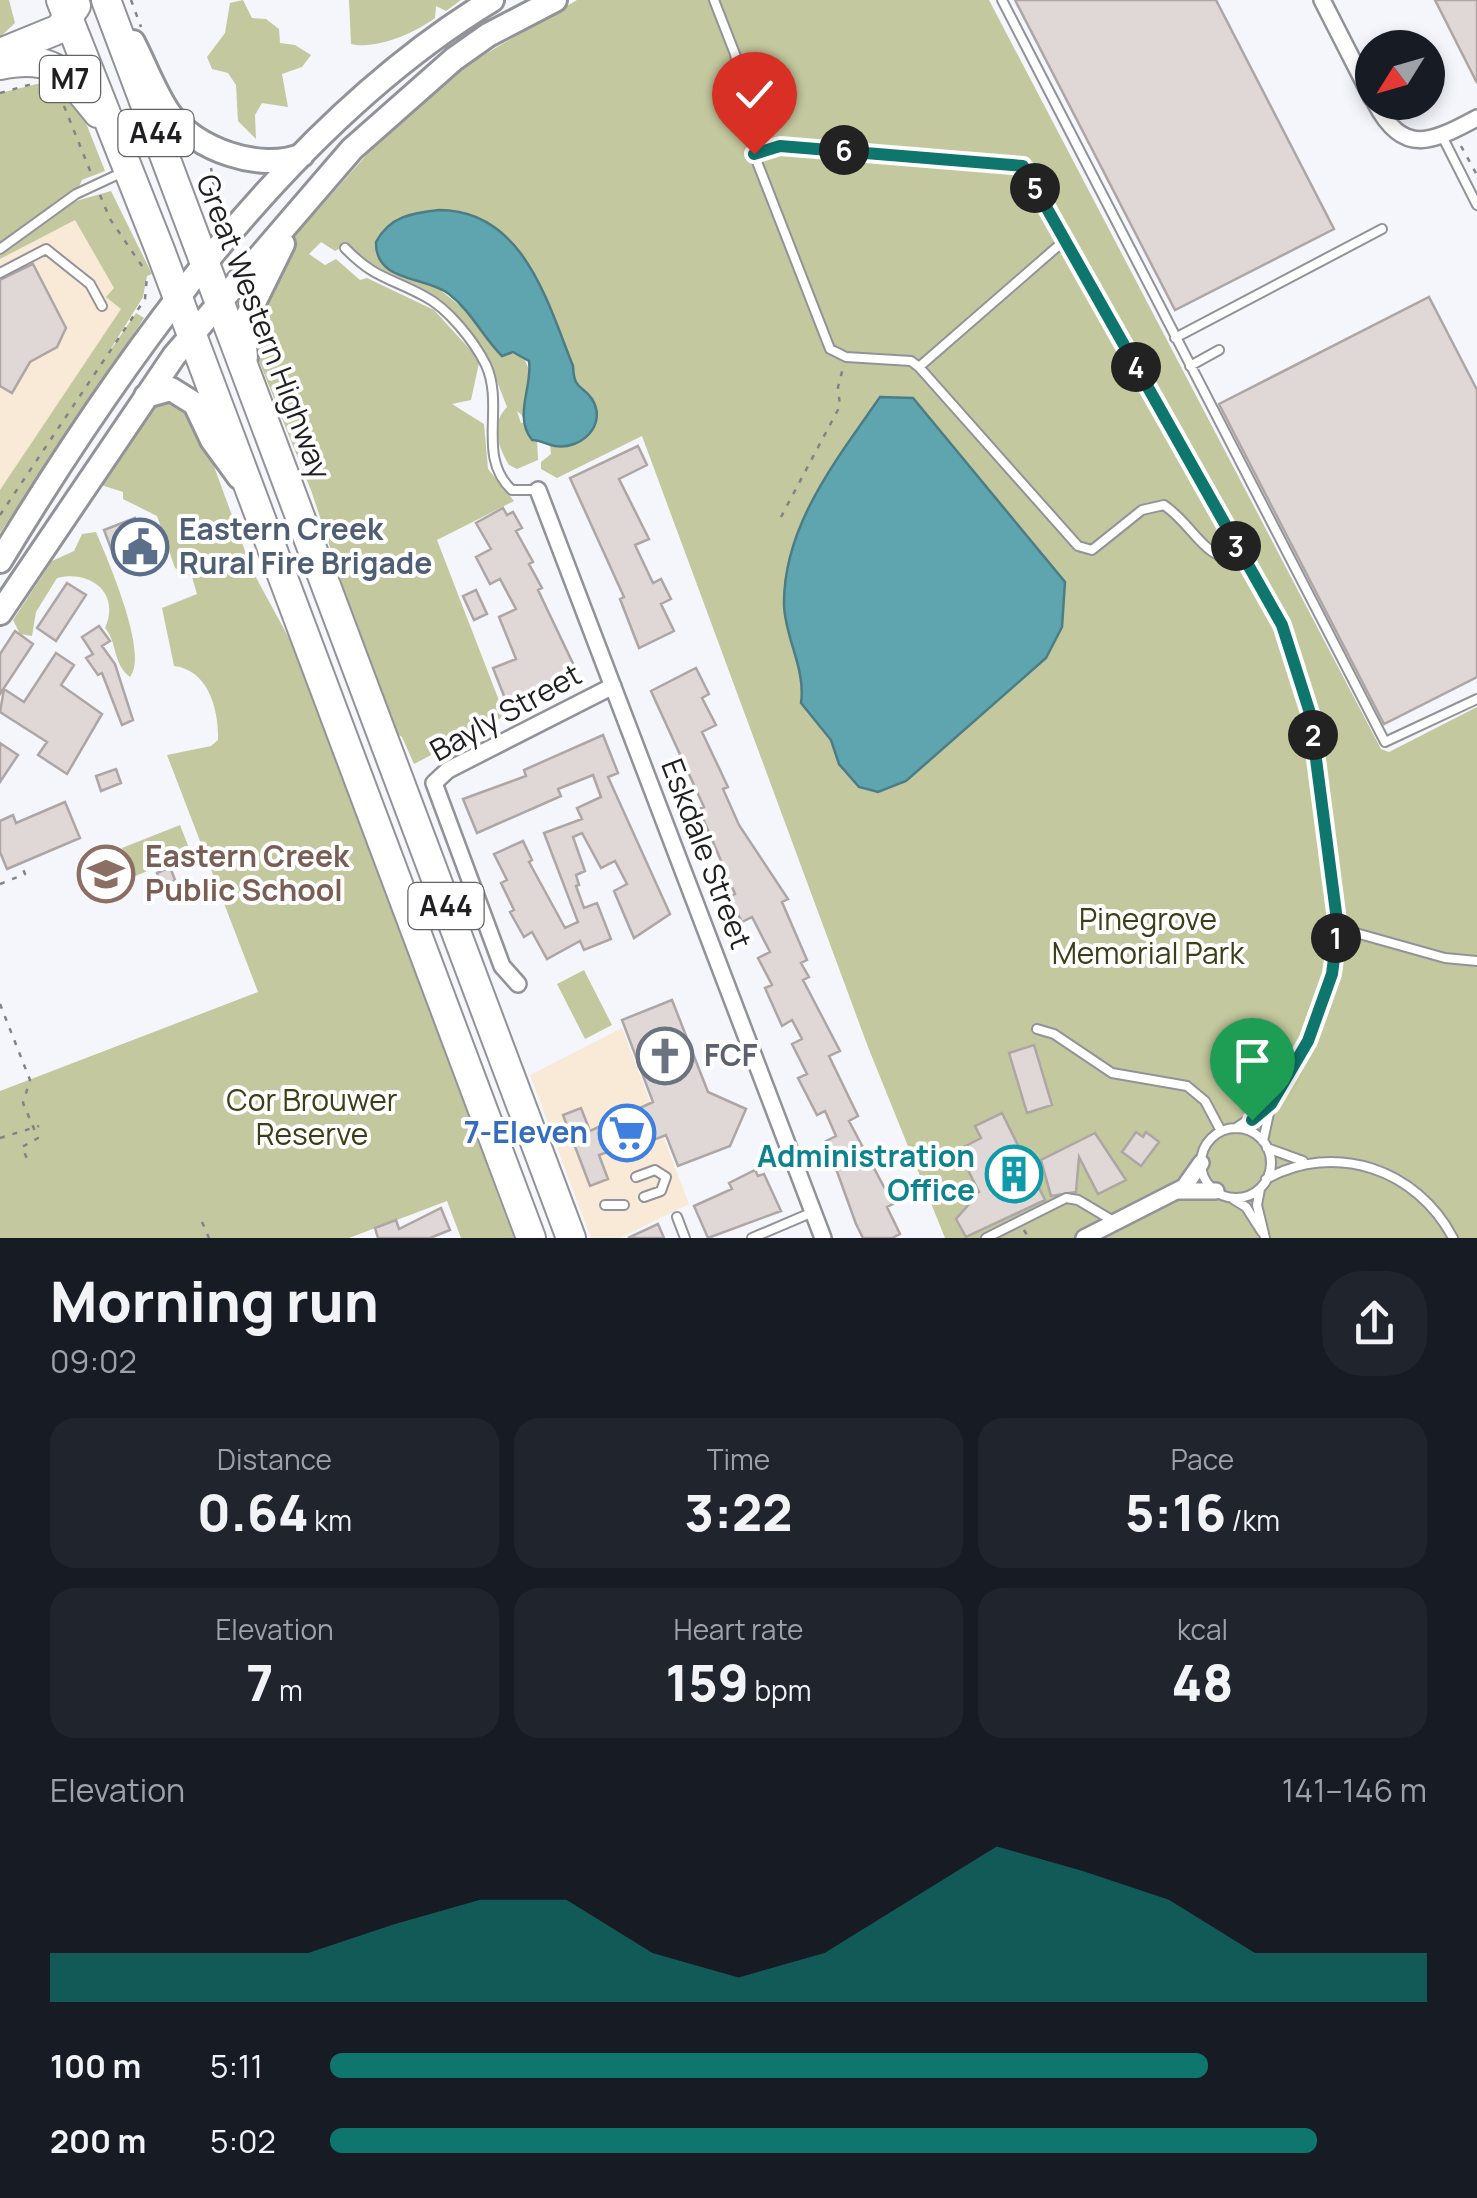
<!DOCTYPE html>
<html lang="en">
<head>
<meta charset="utf-8">
<style>
  :root { --surface:#171b24; --page:#20242c; --text:#f1f3f6; --muted:#9ea1a6; --accent:#0f766e }
  body { margin:0; font-family:Manrope,sans-serif; background:var(--page); color:var(--text); height:100vh; display:flex; flex-direction:column; font-size:38px; white-space:nowrap }
  * { box-sizing:border-box; margin:0 }
  p { font-size:32px; color:var(--muted) }
  .icon { flex:none; width:55px; height:55px; fill:none; stroke:currentColor; stroke-width:2; stroke-linecap:round; stroke-linejoin:round }
  .map { position:relative; height:1238px; overflow:hidden }
  .side { display:flex; flex-direction:column; background:var(--surface); flex:1 }
  .side>* { flex:none }
  .needle { width:65px; rotate:233deg }
  .tools { position:absolute; left:1355px; top:30px; display:grid; gap:20px }
  .tools a { display:grid; place-items:center; width:90px; height:90px; border-radius:50%; background:var(--surface); box-shadow:0 5px 15px #0003; font-size:50px }
  .pin { position:absolute; display:grid; place-items:center; width:85px; height:85px; color:#fff; margin:-102px -42px; border-radius:50% 50% 50% 0; rotate:-45deg; box-shadow:0 0 10px #0007 }
  .pin .icon { rotate:45deg }
  .km { position:absolute; width:50px; height:50px; margin:-25px; border-radius:50%; background:#222; color:#fff; font-size:28px; line-height:50px; text-align:center }
  .round { display:grid; place-items:center; flex:none; width:105px; height:105px; border-radius:40px; background:var(--page) }
  .head { display:flex; align-items:center; justify-content:space-between; height:170px; padding:0 50px }
  h1 { font-size:55px; font-weight:800; line-height:75px }
  .figures { display:grid; grid-template-columns:repeat(3,1fr); gap:15px; height:170px; padding:10px 50px }
  .figures div { display:grid; align-content:center; border-radius:25px; background:var(--page); text-align:center }
  .figures b { font-size:50px; font-weight:800 }
  .figures small { font-size:28px; font-weight:400 }
  .figures p { font-size:28px }
  .chart { height:280px; padding:20px 50px }
  .chart p { display:flex; justify-content:space-between }
  .chart svg { width:100%; height:180px; margin-top:10px; fill:var(--accent); opacity:.7 }
  ul { padding:0 50px; list-style:none; font-size:32px }
  li { display:grid; grid-template-columns:160px 120px 1fr; align-items:center; height:75px }
  li i { height:25px; border-radius:12px; background:var(--accent) }
  .map>svg:first-child { display:block }
</style>
</head>
<body>
<div class="map">
<svg width="1477" height="1238" viewBox="0 0 1477 1238">
  <rect width="100%" height="100%" fill="#f4f6fc"/>
  <path fill="#f9e9d7" d="M95,209L145,284L0,508V259Z
    M622,1028L689,1204L620,1238H591L530,1075Z"/>
  <path fill="#c4c89e" fill-rule="evenodd" d="M0,0H9L15,23L0,37Z
    M243,0L252,18L266,19L279,29L280,43L295,45L311,55L302,67L282,74L288,107L262,103L255,115L256,139L238,121L236,85L228,73L212,69L207,57L225,33L230,3Z
    M349,0H461L446,11L436,6L435,18C415,33 376,50 351,44Z
    M577,0H989L1381,749L1389,752L1477,707V1238H945L868,1047L642,436L557,478L541,469V462L551,454L550,445L558,446L517,411L521,423L526,422L527,434L537,439L538,460L517,469L509,465C498,447 490,424 507,407L487,356L443,304L366,265L348,244L335,251L321,242L309,254L325,265L336,259L360,280L367,278L434,310L476,356L479,363L471,400L452,404L484,424L488,469L514,501L437,540L505,716L414,764L402,737L390,729L312,493L255,351L250,319L294,237L392,126L465,66ZM434,285L546,307L573,370L531,374L522,354H499L464,309Z
    M46,72L77,100L105,171L82,180L76,194L0,249V93L41,83Z
    M111,191L152,274L147,276L143,297L105,358L136,313L144,318L0,533V490L121,309L106,297L114,288L75,220L0,259V251L76,201Z
    M175,399L193,409L252,570L296,651L514,1238H461L447,1201L349,1238H0V1091L258,992L167,755L211,746L218,740C219,711 209,670 174,666L162,608L197,594L192,577L175,568L157,516L123,499V492L101,485L158,403Z
    M96,532C108,561 149,653 130,677C112,663 118,643 105,628C121,592 89,570 57,578L36,612L32,636L20,634L13,620L52,561L74,551L82,534Z
    M180,825L191,853L133,877L122,848Z
    M584,970L612,1025L585,1039L557,984Z"/>
  <path fill="#5fa5af" stroke="#4c7d85" stroke-width="2.5" d="M439,210C523,210 547,301 573,366C574,391 582,384 592,399C608,425 581,450 555,446C547,445 541,440 532,440C513,416 533,386 529,361L513,352L502,356C483,337 471,311 449,294C426,276 375,283 376,242C390,216 412,213 439,210Z
    M880,397L913,398L1065,582L1062,627L1046,658L906,781L878,792L859,787L839,764L831,740L801,703C806,669 785,638 784,605C783,525 838,458 880,397Z"/>
  <path fill="#e0d7d7" stroke="#aea6a5" stroke-width="2.5" d="M1015,0H1216L1334,229L1175,310Z
    M1435,0H1477V83Z
    M33,264L66,328L57,347L30,362L12,393L0,386V280Z
    M1429,297L1477,390V677L1384,724L1219,404Z
    M638,446L647,465L619,479L649,539L635,545L653,583L661,579L671,599L661,604L674,631L639,648L620,599L624,597L570,478Z
    M503,508L507,515L513,512L522,528L516,531L533,562L529,564L542,588L538,590L576,670L506,701L493,668L516,659L499,617L516,609L500,579L490,584L476,557L491,549L476,523Z
    M135,518L143,540L112,551L104,530Z
    M67,583L86,595L56,641L37,628Z
    M476,590L487,614L474,620L463,596Z
    M99,626L110,641L102,646L115,664L133,720L122,725L102,673L98,675L86,658L93,654L82,637Z
    M15,631L33,644L0,694V654Z
    M56,653L74,665L61,685L102,714L67,774L38,755L47,742L0,712L4,689L24,702Z
    M696,668L709,694L702,698L716,725L702,732L728,787L723,789L739,825L788,899L782,902L807,960L801,963L809,977L803,980L840,1051L829,1056L858,1116L849,1121L893,1204L887,1207L900,1234L892,1238H863L856,1224L826,1141L836,1136L825,1111L817,1115L798,1078L807,1074L792,1044L802,1039L792,1020L782,1026L765,988L772,985L758,958L770,952L752,917L742,922L729,897L735,894L699,809L704,807L651,691Z
    M603,735L618,773L608,777L670,914L634,938L614,891L627,884L615,861L601,868L582,833L573,837L585,871L576,875L579,885L576,886L584,908L597,903L611,939L584,950L580,941L547,959L532,932L524,937L510,912L514,910L501,883L507,880L494,854L523,841L532,860L529,862L565,928L578,922L544,833L582,819L577,808L601,797L593,775L558,789L561,796L477,833L463,799L526,776L524,770Z
    M0,743L18,755L0,782Z
    M116,769L121,783L101,791L96,776Z
    M65,802L80,838L7,869L0,852V821L13,815L16,823Z
    M170,867L175,880L162,885L157,873Z
    M672,1000L708,1092L746,1109L730,1146L678,1166L666,1135L621,1152L620,1148L599,1155L608,1179L590,1186L563,1115L581,1108L590,1131L653,1102L622,1020Z
    M1034,1045L1052,1105L1027,1113L1009,1053Z
    M1002,1113L1045,1200L966,1237L956,1219L970,1203L967,1198L979,1192L958,1150L981,1138L975,1126Z
    M1136,1132L1143,1137L1146,1132L1159,1142L1141,1166L1122,1152Z
    M1095,1133L1126,1180L1098,1194L1079,1157L1076,1192L1051,1196L1041,1160Z
    M755,1170L758,1176L764,1174L781,1211L708,1238L694,1206L732,1189L729,1183Z
    M441,1208L450,1230L430,1238H378L375,1228L396,1220L399,1229Z
    M658,1224L664,1238H628Z"/>
  <g fill="none" stroke-linecap="round" stroke-linejoin="round">
    <g stroke="#919399" stroke-width="12">
      <path id="lane" d="M714,0L735,54L754,154L830,349L846,357L911,361L919,367L1078,546L1092,550L1142,510L1164,505C1198,529 1198,557 1247,564
        M1002,0L1385,742L1477,699
        M1442,136L1477,205
        M754,154L779,145L1023,166L1282,625L1310,713L1338,928L1332,974L1308,1041L1271,1104L1236,1128
        M345,248C375,279 389,277 424,296C448,308 474,341 486,365C505,407 476,457 512,490H538
        M0,249L76,194L121,173
        M0,273L46,249L90,284L102,306
        M1175,338L1382,229
        M1190,366L1219,350
        M919,367L1065,240
        M1338,928L1445,958L1477,961
        M1037,1029L1054,1034L1112,1073L1187,1086L1205,1101L1221,1131
        M1201 1163a35 35 0 1 1 70 0a35 35 0 1 1-70 0Z
        M1263,1141L1271,1104
        M1267,1148L1303,1161
        M636,1177L655,1170L666,1177L661,1191L644,1197
        M1266,1179C1335,1141 1417,1169 1453,1238
        M1260,1189L1257,1205L1265,1238
        M1233,1199L1246,1207L1262,1232
        M605,1205H624
        M677,1217L685,1238
        M752,1238L813,1212
        M986,1238L1066,1198L1078,1200L1115,1222"/>
    </g>
    <g stroke="#919399" stroke-width="20">
      <path id="street" d="M1322,0L1372,98
        M1375,102C1403,157 1432,142 1477,118
        M538,490L823,1238
        M518,984L502,966L434,783L448,770L613,686
        M1180,1191H1216
        M1084,1238L1184,1187L1201,1163"/>
    </g>
    <g stroke="#919399" stroke-width="28">
      <path id="secondary" d="M133,42C145,65 154,91 169,113C194,149 262,173 302,155
        M246,357L243,325L283,244
        M146,396L171,389L195,404L212,440L239,477
        M0,561C123,358 287,124 492,0
        M0,613L174,356L352,149L454,59L488,35L555,0"/>
    </g>
    <g stroke="#919399" stroke-width="32">
      <path id="highway" d="M61,0L160,250L531,1238
        M106,0L571,1238
        M0,53L59,29L76,6
        M0,65C55,54 65,73 98,113"/>
    </g>
    <path stroke="#828387" stroke-width="2.5" stroke-dasharray="5 8" stroke-linecap="butt" d="M131,0L141,27
      M0,93L32,84
      M64,106L91,173
      M1461,146L1477,175
      M211,168L219,218
      M100,195L110,219L144,269
      M0,515L145,299L147,276
      M781,517L840,406L838,387L843,368
      M0,884L25,874L23,869
      M0,1004L30,1080L23,1103L38,1138L22,1147L28,1161
      M0,1138L39,1126
      M202,1222L209,1238
      M1024,1230L1029,1238"/>
    <use href="#lane" stroke="#fff" stroke-width="8"/>
    <use href="#street" stroke="#fff" stroke-width="15"/>
    <use href="#secondary" stroke="#fff" stroke-width="22"/>
    <use href="#highway" stroke="#fff" stroke-width="28"/>
  </g>
  <g fill="none" stroke-linecap="round" stroke-linejoin="round">
    <g stroke="#fff" stroke-width="20">
      <path id="route" d="M754,154L780,146L1023,166L1282,625L1310,713L1338,928L1332,974L1308,1041L1271,1104L1252,1120"/>
    </g>
    <use href="#route" stroke="#0f766e" stroke-width="12"/>
  </g>
  <defs>
    <g id="civic-ring" transform="scale(2.875)"><circle r="9.5" fill="#fff" stroke="#5c6f8a" stroke-width="1.5"/><path d="M-.6-6.5H3V-4.5H.6V-3L4-1V1h2V6H-6V1h2V-1L-.6-3ZM-1.2 2.5V6h2.4V2.5Z" fill="#5c6f8a"/></g>
    <g id="school-ring" transform="scale(2.875)"><circle r="9.5" fill="#fff" stroke="#8d6e63" stroke-width="1.5"/><path d="M0-5L7-2L0 1L-7-2ZM-4 1L0 2.5L4 1V4Q0 6-4 4Z" fill="#8d6e63"/></g>
    <g id="church-ring" transform="scale(2.875)"><circle r="9.5" fill="#fff" stroke="#6b7280" stroke-width="1.5"/><path d="M-1.2-6h2.4v3.5h3.3v2.4h-3.3V6h-2.4V-.1h-3.3v-2.4h3.3Z" fill="#6b7280"/></g>
    <g id="supermarket-ring" transform="scale(2.875)"><circle r="9.5" fill="#fff" stroke="#3f7fe0" stroke-width="1.5"/><path d="M-6-5.5h2.5l.6 2H6L4.5 2H-2.5L-4.4-4H-6ZM-1.5 3.2a1.3 1.3 0 1 0 .1 0ZM3 3.2a1.3 1.3 0 1 0 .1 0Z" fill="#3f7fe0"/></g>
    <g id="building-ring" transform="scale(2.875)"><circle r="9.5" fill="#fff" stroke="#0f9aa8" stroke-width="1.5"/><path d="M-4-6H4V6H1V3H-1V6H-4ZM-2.5-4.3h1.7v1.8h-1.7ZM.8-4.3h1.7v1.8H.8ZM-2.5-1h1.7V.8h-1.7ZM.8-1h1.7V.8H.8Z" fill="#0f9aa8"/></g>
  </defs>
  <g fill-rule="evenodd">
    <use href="#civic-ring" x="140" y="547"/>
    <use href="#school-ring" x="106" y="874"/>
    <use href="#church-ring" x="665" y="1056"/>
    <use href="#supermarket-ring" x="627" y="1133"/>
    <use href="#building-ring" x="1014" y="1174"/>
  </g>
  <g text-anchor="middle" stroke-width="8" stroke-linejoin="round" paint-order="stroke">
    <g fill="#fff" stroke="#626264" stroke-width="2.5">
      <rect x="40" y="56" width="60" height="46" rx="8"/>
      <rect x="118.5" y="110" width="75" height="46" rx="8"/>
      <rect x="408.5" y="883" width="75" height="46" rx="8"/>
    </g>
    <g font-size="28" font-weight="bold" fill="#1f1f22">
      <text x="70" y="89">M7</text>
      <text x="156" y="143">A44</text>
      <text x="446" y="916">A44</text>
    </g>
    <g font-size="30" fill="#1f1f22" stroke="#fff">
      <text transform="translate(263 327) rotate(69)" y="10">Great Western Highway</text>
      <text transform="translate(506 713) rotate(-29)" y="10">Bayly Street</text>
      <text transform="translate(706 854) rotate(69)" y="10">Eskdale Street</text>
    </g>
    <g font-size="30" font-weight="bold" fill="#4e5e75" stroke="#fff" text-anchor="start">
      <text x="179" y="540">Eastern Creek<tspan x="179" dy="34">Rural Fire Brigade</tspan></text>
    </g>
    <g font-size="30" font-weight="bold" fill="#785e54" stroke="#fff" text-anchor="start">
      <text x="145" y="867">Eastern Creek<tspan x="145" dy="34">Public School</tspan></text>
    </g>
    <g font-size="30" fill="#3c3e15" stroke="#fff">
      <text x="1148" y="930">Pinegrove<tspan x="1148" dy="34">Memorial Park</tspan></text>
      <text x="312" y="1111">Cor Brouwer<tspan x="312" dy="34">Reserve</tspan></text>
    </g>
    <g font-size="30" font-weight="bold" fill="#5b616d" stroke="#fff" text-anchor="start">
      <text x="704" y="1066">FCF</text>
    </g>
    <g font-size="30" font-weight="bold" fill="#366cbe" stroke="#fff" text-anchor="end">
      <text x="588" y="1143">7-Eleven</text>
    </g>
    <g font-size="30" font-weight="bold" fill="#0d838f" stroke="#fff" text-anchor="end">
      <text x="975" y="1167">Administration<tspan x="975" dy="34">Office</tspan></text>
    </g>
  </g>
</svg>
<div class="tools">
<a><svg class="needle" viewBox="-14 -14 28 28"><path d="M0-13l5 13h-10z" fill="#e53935"/><path d="M0 13l5-13h-10z" fill="#9ea1a6"/></svg></a>
</div>
<div class="pin" style="left:1252px;top:1120px;background:#1e9e55"><svg class="icon" aria-label="arrive" viewBox="0 0 24 24"><path d="M6 21V4h12l-3 4 3 4H6"/></svg></div>
<div class="pin" style="left:754px;top:154px;background:#d93025"><svg class="icon" aria-label="check" viewBox="0 0 24 24"><path d="M5 12l5 5 9-10"/></svg></div>
<b class="km" style="left:1336px;top:938px">1</b>
<b class="km" style="left:1313px;top:735px">2</b>
<b class="km" style="left:1236px;top:546px">3</b>
<b class="km" style="left:1136px;top:367px">4</b>
<b class="km" style="left:1035px;top:188px">5</b>
<b class="km" style="left:844px;top:150px">6</b>
</div>
<section class="side">
<div class="head"><div><h1>Morning run</h1><p>09:02</p></div><a class="round"><svg class="icon" aria-label="share" viewBox="0 0 24 24"><path d="M12 15V3M7 8l5-5 5 5M5 13v7h14v-7"/></svg></a></div>
<div class="figures">
<div><p>Distance</p><b>0.64<small> km</small></b></div>
<div><p>Time</p><b>3:22</b></div>
<div><p>Pace</p><b>5:16<small> /km</small></b></div>
</div>
<div class="figures">
<div><p>Elevation</p><b>7<small> m</small></b></div>
<div><p>Heart rate</p><b>159<small> bpm</small></b></div>
<div><p>kcal</p><b>48</b></div>
</div>
<div class="chart"><p><span>Elevation</span>141–146 m</p>
<svg viewBox="0 0 160 44" preserveAspectRatio="none"><path d="M0 44V32L10 32L20 32L30 32L40 25L50 19L60 19L70 32L80 38L90 32L100 19L110 6L120 12L130 19L140 32L150 32L160 32V44z"/></svg>
</div>
<ul>
<li><b>100 m</b>5:11<i style="width:80%"></i></li>
<li><b>200 m</b>5:02<i style="width:90%"></i></li>
</ul>
</section>
</body>
</html>
